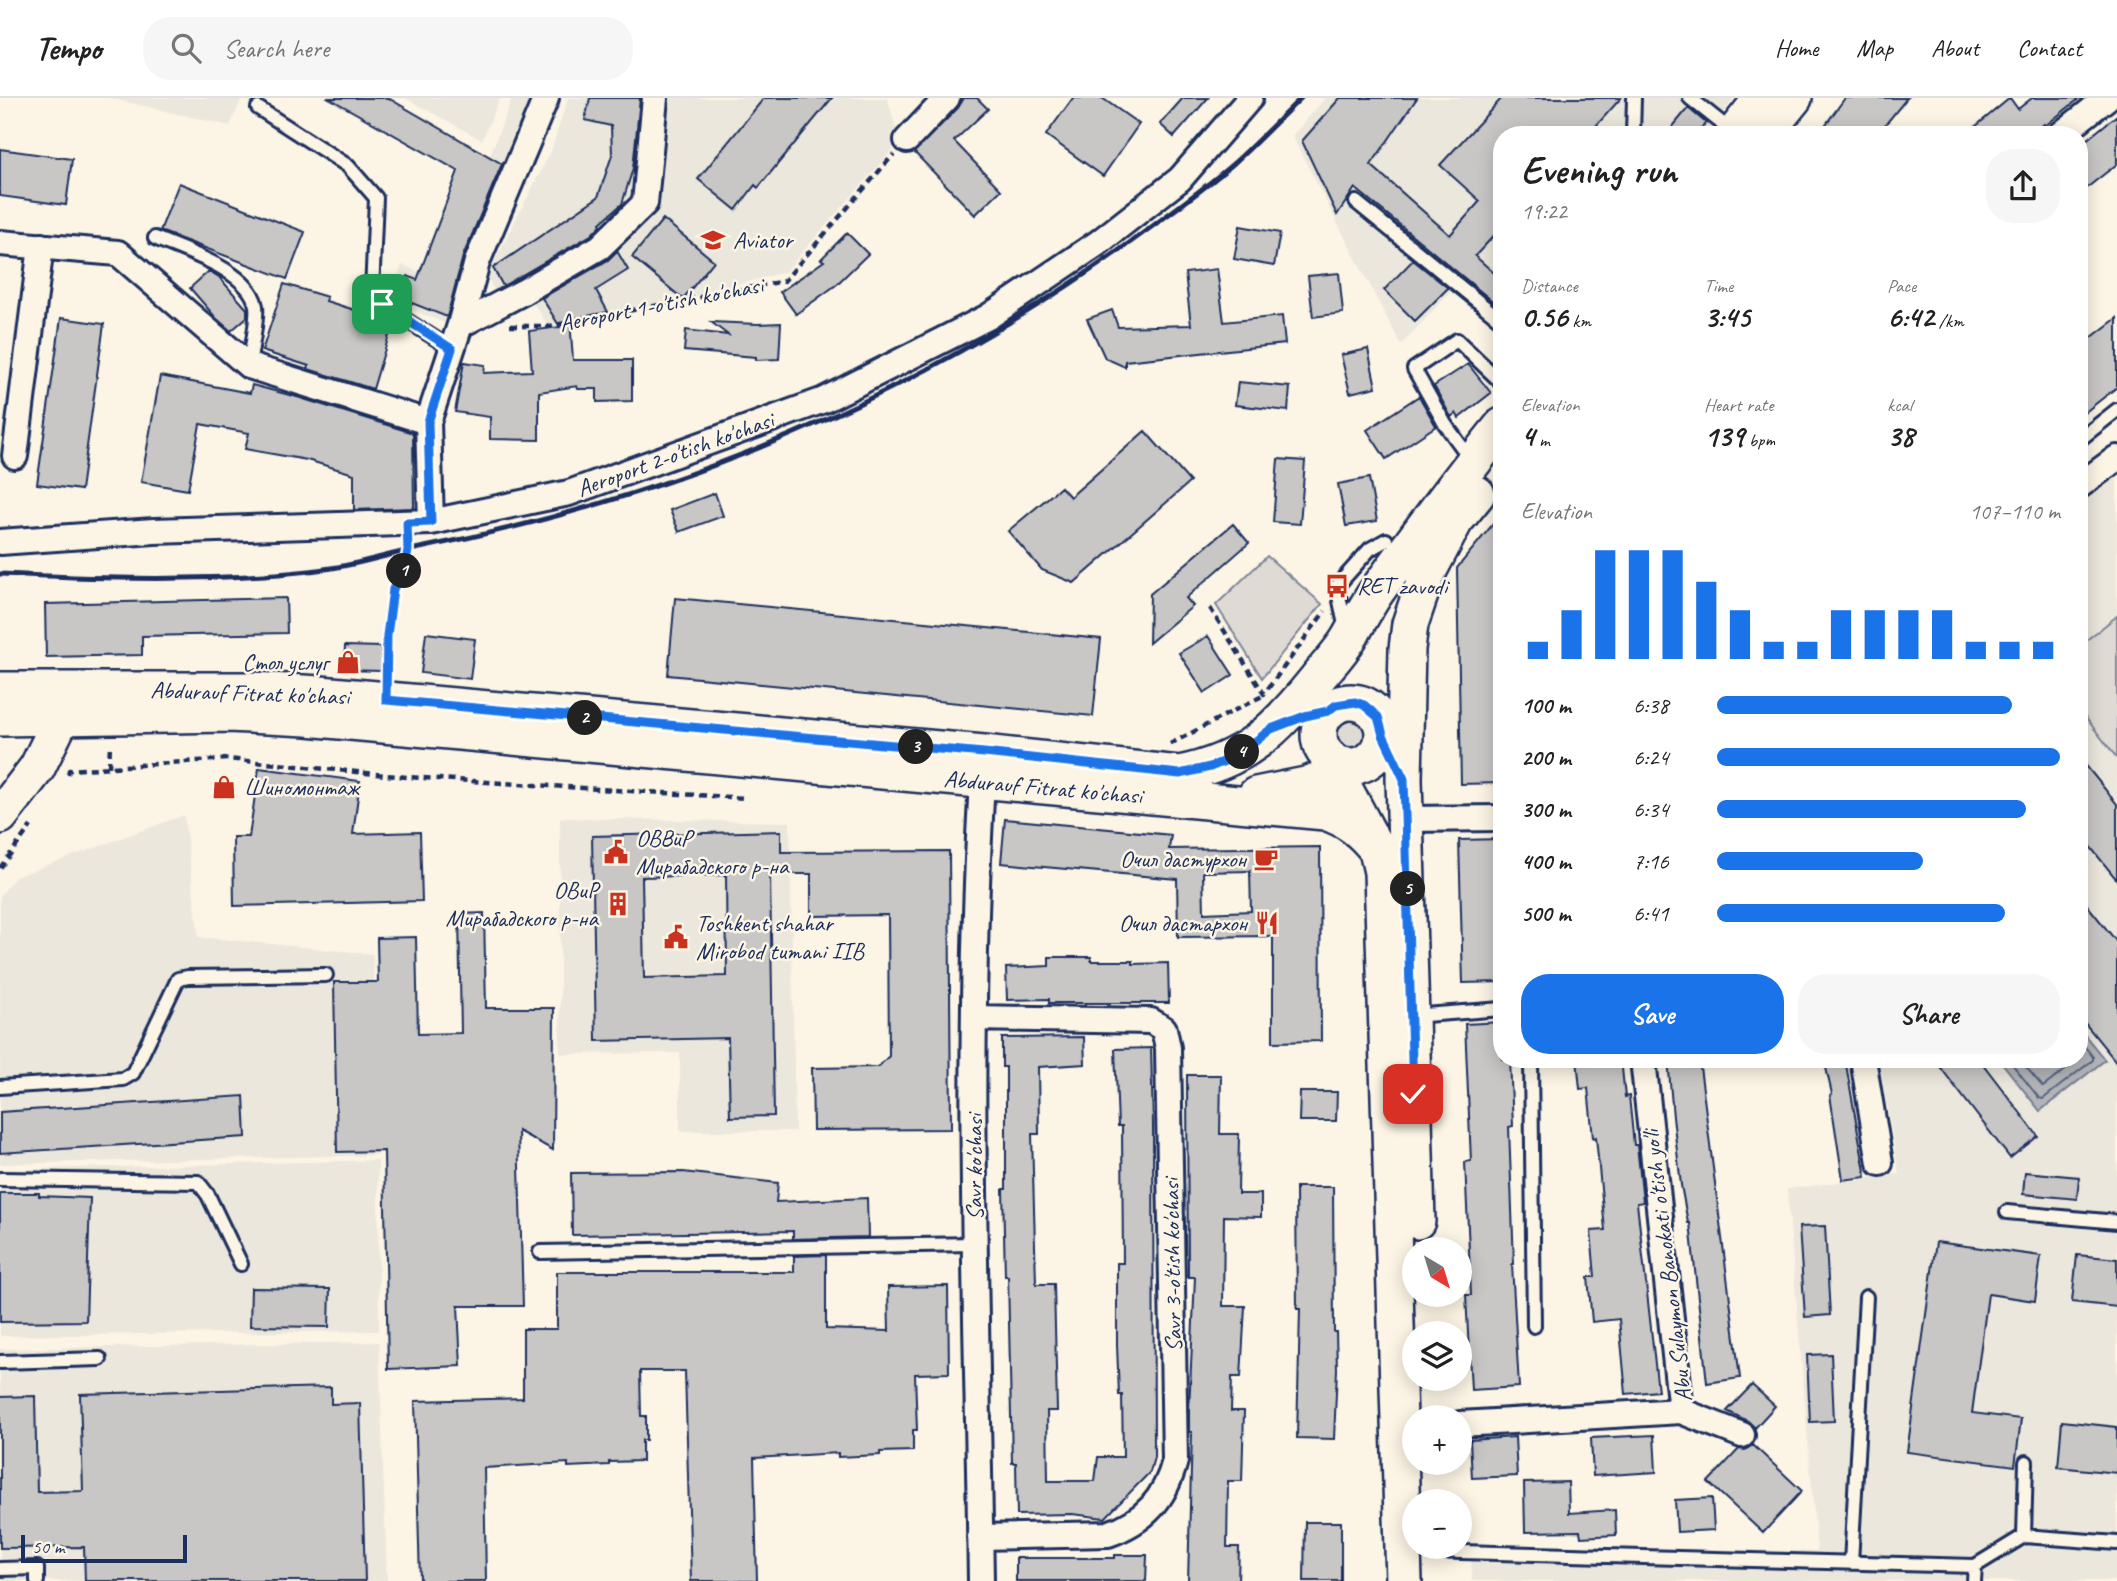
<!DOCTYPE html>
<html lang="en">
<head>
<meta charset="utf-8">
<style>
  :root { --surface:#fff; --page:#f6f6f6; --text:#222; --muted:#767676; --line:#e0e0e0; --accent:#1a73e8 }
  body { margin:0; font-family:Caveat,sans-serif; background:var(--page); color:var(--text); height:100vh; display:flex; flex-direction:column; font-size:26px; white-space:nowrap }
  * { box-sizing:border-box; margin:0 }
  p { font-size:23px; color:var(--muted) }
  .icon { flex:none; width:38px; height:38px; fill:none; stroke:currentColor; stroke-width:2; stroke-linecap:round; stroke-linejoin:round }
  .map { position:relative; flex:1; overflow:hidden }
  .side { position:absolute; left:1493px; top:28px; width:595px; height:942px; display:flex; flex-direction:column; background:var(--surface); border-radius:28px; box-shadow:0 4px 18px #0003 }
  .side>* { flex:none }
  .needle { width:46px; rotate:142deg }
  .tools { position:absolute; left:1402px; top:1139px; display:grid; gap:14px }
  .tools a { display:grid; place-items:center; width:70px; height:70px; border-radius:50%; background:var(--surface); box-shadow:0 4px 18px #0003; font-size:35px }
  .scale { position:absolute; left:21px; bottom:18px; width:166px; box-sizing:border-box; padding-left:7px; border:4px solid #1b2f5e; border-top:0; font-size:19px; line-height:24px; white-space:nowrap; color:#1b2f5e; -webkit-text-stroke:5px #fcf5e5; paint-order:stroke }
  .pin { position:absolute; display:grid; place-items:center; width:60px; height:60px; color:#fff; margin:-30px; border-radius:14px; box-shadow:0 4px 10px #0006 }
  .km { position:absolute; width:35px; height:35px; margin:-18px; border-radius:50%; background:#222; color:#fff; font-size:19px; line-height:35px; text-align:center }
  .round { display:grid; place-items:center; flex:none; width:74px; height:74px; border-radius:28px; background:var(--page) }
  .head { display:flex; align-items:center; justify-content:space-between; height:119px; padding:0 28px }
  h1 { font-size:38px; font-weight:800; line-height:52px }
  .figures { display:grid; grid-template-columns:repeat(3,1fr); gap:10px; height:119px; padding:7px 28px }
  .figures div { display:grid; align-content:center }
  .figures b { font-size:30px; font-weight:800 }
  .figures small { font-size:19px; font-weight:400 }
  .figures p { font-size:19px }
  .chart { height:196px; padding:14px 28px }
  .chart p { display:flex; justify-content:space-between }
  .chart svg { width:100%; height:126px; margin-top:7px; stroke:var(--accent); stroke-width:6 }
  .action { display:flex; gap:14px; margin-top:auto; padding:14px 28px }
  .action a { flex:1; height:80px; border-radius:28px; background:var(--accent); color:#fff; font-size:28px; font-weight:800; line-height:80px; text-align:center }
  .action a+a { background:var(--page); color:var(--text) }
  ul { padding:0 28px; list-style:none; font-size:23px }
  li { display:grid; grid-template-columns:112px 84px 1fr; align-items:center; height:52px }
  li i { height:18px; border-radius:9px; background:var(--accent) }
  header { display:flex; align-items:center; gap:42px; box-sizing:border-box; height:98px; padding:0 35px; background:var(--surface); border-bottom:2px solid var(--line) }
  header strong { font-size:33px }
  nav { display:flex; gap:38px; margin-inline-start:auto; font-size:24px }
  .search { width:490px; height:63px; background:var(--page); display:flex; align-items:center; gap:18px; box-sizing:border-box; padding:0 24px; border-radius:28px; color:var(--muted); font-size:26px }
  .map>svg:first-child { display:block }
</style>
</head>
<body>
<header>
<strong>Tempo</strong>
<div class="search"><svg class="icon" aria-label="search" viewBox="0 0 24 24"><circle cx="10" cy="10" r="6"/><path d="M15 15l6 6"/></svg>Search here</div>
<nav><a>Home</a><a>Map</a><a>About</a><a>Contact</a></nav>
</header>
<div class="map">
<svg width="2117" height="1483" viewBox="0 0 2117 1483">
  <rect width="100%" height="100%" fill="#fcf5e5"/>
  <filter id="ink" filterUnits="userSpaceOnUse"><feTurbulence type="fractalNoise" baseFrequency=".0143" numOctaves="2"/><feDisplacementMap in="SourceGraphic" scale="14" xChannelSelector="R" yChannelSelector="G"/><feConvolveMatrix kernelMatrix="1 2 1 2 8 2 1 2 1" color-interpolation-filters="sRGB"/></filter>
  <g filter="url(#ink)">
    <path fill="#ece7dc" d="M109,0H242L230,28Z
      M405,0H500L482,42Z
      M512,0H538L449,227L389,202L402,167L442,183Z
      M568,0H650L644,58L628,111L587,148L497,199L487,178L551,53Z
      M668,0H887L900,43L785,174L683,201L548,227L530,201L657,110Z
      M1325,0H1734L1707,37H1502L1501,231L1455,189L1401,247L1292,38Z
      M2117,374V1483H1472L1471,1449L1817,1453L1787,1091L1899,1076L1879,961H2079V400Z
      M184,717L199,839L373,856L378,1057L0,1066V798L15,779Z
      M560,720L790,724L795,1033H680V955L560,956Z
      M378,1062L379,1233L0,1238V1072Z
      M379,1244L387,1483H0V1251Z"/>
    <path fill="#dfdbd4" stroke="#7d8599" stroke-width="2" d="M1267,458L1322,506L1262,580L1216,507Z
      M2117,518V660L2079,611V548Z
      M1334 634a18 18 0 1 1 36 0a18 18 0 1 1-36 0Z"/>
    <path fill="#b2b4b8" stroke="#767f94" stroke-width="2" d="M2079,930L2105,962L2040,1013L1999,961H2079Z"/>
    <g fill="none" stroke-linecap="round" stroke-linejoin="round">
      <path stroke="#576482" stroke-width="2" d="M2008,961L2039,1000L2043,1001L2093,962V959L2079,941
        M2019,961L2043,989L2080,961L2079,955"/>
    </g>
    <path fill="#c8c7c6" stroke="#1b2f5e" stroke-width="2" fill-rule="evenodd" d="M329,0H388L502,66L463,158L447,219L399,200L408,178L417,182L458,73Z
      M590,0H640L633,70L622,106L600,125L601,127L591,137L503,188L493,170L598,99L612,57L611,28L585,22Z
      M764,0H832L758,90L755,87L736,112L698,81Z
      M964,0H977L988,11L954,43L1001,92L975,117L914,54L958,10Z
      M1073,0H1102L1139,26L1103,78L1046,37Z
      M1183,0H1208L1174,39L1160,26Z
      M1340,0H1417L1371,67L1450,137L1480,103L1440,67L1502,0H1621L1588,37H1502V129L1475,158L1502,182V211L1355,90L1337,117L1302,43Z
      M1845,0H1907L1877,37H1818Z
      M2010,0L2018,11L2032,0H2080L2045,28L2044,26L2031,37H1965Z
      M1688,10L1706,25L1696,37H1666Z
      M2117,17V66L2079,96V48Z
      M0,51L72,61L66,107L0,98Z
      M179,85L305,134L287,181L160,133Z
      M663,121L714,163L683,201L632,159Z
      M1240,128L1280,135L1274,168L1234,161Z
      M847,135L868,156L836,187L796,216L780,194L824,163L821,161Z
      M617,153L628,172L596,192L608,214L570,221L573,262H632V303L597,304V291H578L577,288L539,294V342L490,341V319L455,314L464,264L485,267L484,275L532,273L529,233L560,229L542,200L608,162Z
      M1413,162L1448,190L1415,223L1384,192Z
      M1217,171L1224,224L1282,218L1285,246L1125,263V269L1105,260L1087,221L1112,212L1118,229L1191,227L1185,175Z
      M209,173L219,179L247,211V219L231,233L216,220L190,190Z
      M1339,175L1343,215L1313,219L1308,178Z
      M284,186L327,199L326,203L393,224L373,291L308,271L309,268L262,253Z
      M61,220L104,226L81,392L37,386Z
      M2117,220V289L2079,319V249Z
      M711,224L758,226L781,225L779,261L756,262V259L684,253L686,232L728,237Z
      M1368,251L1376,289L1350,295L1341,257Z
      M1468,266L1491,295L1459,320L1456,315L1451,319L1434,288Z
      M160,278L250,295L252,287L297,299L413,335L414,410L354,412V376L307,362L245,351L249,335L200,326L188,392L141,384Z
      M1238,284L1290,289L1288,313L1235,307Z
      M1419,298L1436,328L1386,361L1367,332Z
      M1145,333L1190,384L1074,485L1042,472L1008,433L1061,389L1070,399Z
      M1278,361L1305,363L1300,426L1273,424Z
      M1369,380L1377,423L1346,428L1338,386Z
      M715,395L723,418L679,434L670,412Z
      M1502,415V685L1461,686L1457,470Z
      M1233,426L1249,445L1186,500L1193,508L1149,545L1150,496Z
      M286,500L287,535L142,538V557L46,559L45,506Z
      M675,500L1101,541L1093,618L668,577Z
      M426,535L475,541L470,581L421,575Z
      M1208,538L1233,577L1205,595L1179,555Z
      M345,548L381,549V573L344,572Z
      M2079,659L2117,706V782L2079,735Z
      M259,670L360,683L353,736L420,734L422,803L234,808L233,739H249Z
      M1005,721L1171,737L1169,751L1320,749L1321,943L1273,944V838L1178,839L1177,781L1001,765ZM1250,773L1251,813L1204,815L1203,774Z
      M781,733V754L949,753L951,1031L813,1032L812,970L878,969L889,958L888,817L811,818V776H770L774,1018L730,1019L728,940L596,943L592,738ZM726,777L727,878L644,880L642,779Z
      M1502,741V884L1463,885L1459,742Z
      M2079,797L2117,844V965L2079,918Z
      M484,815L486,910H554L553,1052L518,1033L523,1208H458L461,1268L388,1271L384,1053L337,1054L334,884H378L377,840L416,839L418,936L461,935L459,816Z
      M1049,859H1091V863H1133V866L1168,865L1169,905H1049V901L1007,902L1006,870L1049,868Z
      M1502,924V961H1510L1513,1028L1509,1029L1514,1166H1512L1519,1289L1471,1292L1466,1197H1471L1465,1064L1471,1063L1465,926Z
      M1084,939L1085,966L1038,969L1039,1036H1032L1036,1186H1054L1057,1313H1047L1048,1383H1095L1098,1359H1123L1122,1297H1119L1117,1247V1165H1123L1122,1028H1118L1115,951L1151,950L1153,1027L1154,1359L1150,1374L1105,1420L1072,1416L1017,1417L1016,1365H1012L1008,1178H1005L1003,1091H1006V969H1002V940Z
      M1577,961H1621L1625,999L1629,998L1634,1047H1637L1643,1104L1637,1105L1658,1293L1626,1296L1619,1221L1592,1224L1588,1179H1595L1591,1133L1605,1132L1596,1039L1593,1040L1588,990L1580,991Z
      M1668,961H1699L1740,1280L1707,1285L1690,1125H1688L1681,1087L1673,1019Z
      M1824,961H1845L1866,1079L1843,1082L1830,997L1832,996Z
      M1934,961H1979L2038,1038L2010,1060Z
      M1187,977H1221L1220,1036H1239L1238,1096H1261V1119L1224,1118L1223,1208H1245L1241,1279H1232L1231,1313H1244L1242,1383H1228L1227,1449H1239L1238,1483H1188L1192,1334H1189V1312L1195,1179H1188Z
      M1300,994H1337L1336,1023H1299Z
      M244,998L246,1039L0,1055V1014Z
      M683,1074L778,1085L776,1104L867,1100L868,1139L793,1141V1133L572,1137L571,1075Z
      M2025,1074L2079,1079L2077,1101L2023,1096Z
      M1296,1089H1333L1334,1234H1336L1337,1271L1334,1341L1297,1340L1300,1211H1297Z
      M0,1095H39V1098L90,1100L86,1223L0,1224Z
      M1825,1128L1830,1217L1805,1219L1799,1129Z
      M1936,1144L2041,1158L2035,1203L1988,1196L1972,1315L2021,1321L2015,1368L1907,1354Z
      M826,1157V1231L889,1233L888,1189L948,1188L949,1275L915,1276L917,1332H913V1353L880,1354V1357L838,1359V1355L754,1360L757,1483H691L685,1273H640L641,1318H646V1342H642V1363L609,1364V1367L568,1369V1365L484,1370L486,1483H420L415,1303L523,1300V1231H557V1174H794V1158Z
      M2077,1157L2117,1161V1209L2072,1204Z
      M251,1190L330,1191L329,1229L250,1228Z
      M1831,1256L1834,1323L1810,1324L1807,1257Z
      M1752,1287L1775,1308L1755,1330L1748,1323L1727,1313Z
      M331,1289V1306L360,1305L365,1483H85L84,1449L0,1450V1299L35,1298L37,1394L83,1393L80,1296Z
      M2062,1323L2117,1329V1375L2058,1369Z
      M1654,1337L1656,1374L1593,1378L1591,1340Z
      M1515,1339L1517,1378L1472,1380L1470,1342Z
      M1753,1347L1802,1393L1763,1435L1708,1384L1739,1351L1745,1352Z
      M1568,1384L1569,1415L1615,1412L1616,1437L1581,1439L1580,1433L1525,1434L1524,1385Z
      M1712,1400L1714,1432L1677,1434L1675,1402Z
      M1305,1424H1341V1483H1304Z
      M1115,1457H1147L1146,1483H1016V1460H1115Z"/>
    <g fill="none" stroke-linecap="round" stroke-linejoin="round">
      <g stroke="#1b2f5e" stroke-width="18">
        <path id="service" d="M1690,0L1734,35
          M258,10L348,68L376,100L372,195L382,207L452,251
          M1633,37L1634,0
          M1356,104L1502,223
          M155,140C183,153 250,172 256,208C258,221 251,253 249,267
          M2079,342L2117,312
          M1472,363L1445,326L1414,271L1457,242L1502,285
          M1346,532L1337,488L1370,451L1386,442
          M1412,918L1502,911
          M1531,961L1534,1228
          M0,989L123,981L133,975L178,881L188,879L326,877
          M0,1081L198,1084L208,1097L241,1166
          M2007,1114L2117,1124
          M540,1154L974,1146
          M0,1264L100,1261
          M2024,1438L2026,1364
          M1425,1453L1975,1468L2024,1438L2117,1445
          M1851,1465L1866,1199
          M0,1471L37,1470V1483
          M1974,1483L1975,1468"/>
      </g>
      <g stroke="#1b2f5e" stroke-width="30">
        <path id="minor" d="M2060,37L2107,0
          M907,42L947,0
          M0,145L118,155L249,268L428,324
          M460,227L477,164L546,0
          M15,358L41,148
          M2079,388L2117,360
          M431,424L428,324L460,227L523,194L600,149L645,105L655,0
          M0,444L154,433L431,424L569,395L824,302L988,219L1098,145L1180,81L1250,0
          M1405,721L1502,720
          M974,920L1151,923L1164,931L1168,950L1175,1363C1165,1401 1145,1423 1108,1436L980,1439
          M1643,961L1681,1313L1742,1337
          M1863,961L1880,1065
          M1460,1326L1681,1313
          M981,1483C977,1212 965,939 983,669"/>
      </g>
      <g stroke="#1b2f5e" stroke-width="40">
        <path id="secondary" d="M1733,37L1762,0
          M1764,37L1794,0
          M0,592H253L320,596L984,655L1179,676C1245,663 1275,633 1316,582C1327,568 1340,555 1349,540C1359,523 1368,505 1379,490C1419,435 1459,381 1502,328
          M1319 636a32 32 0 1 1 64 0a32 32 0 1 1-64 0Z
          M0,620L228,616L307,620L1325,714C1347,721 1362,733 1377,752
          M1326,656L1377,752L1382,774L1404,1483
          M1256,697L1306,687L1357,668
          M0,718L37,670L62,619
          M1417,1123L1404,681L1407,551L1410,526L1427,476L1455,423L1477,396"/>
      </g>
      <path stroke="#1b2f5e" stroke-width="4.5" stroke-dasharray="7 5" stroke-linecap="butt" d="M510,228H550L784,183L894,56
        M1210,510L1264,596L1325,513
        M386,577C386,549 386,520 393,493C397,475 409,469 408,446
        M1170,646L1264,597
        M109,669L110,646
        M68,676L69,672L227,661L406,679L745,700
        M0,770L31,728"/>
      <use href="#service" stroke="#fcf5e5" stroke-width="12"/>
      <use href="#minor" stroke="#fcf5e5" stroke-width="24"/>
      <use href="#secondary" stroke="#fcf5e5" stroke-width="35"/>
      <path stroke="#1b2f5e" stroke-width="5" d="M0,476C88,480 177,483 265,477C291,475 318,473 343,468C369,463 394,455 420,450C678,399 919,298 1132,143C1166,118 1202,93 1234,65C1257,44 1279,21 1301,0"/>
    </g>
  </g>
  <g fill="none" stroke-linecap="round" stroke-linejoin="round" filter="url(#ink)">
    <g stroke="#fff" stroke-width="14">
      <path id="route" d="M382,206L452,251L428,324L431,424L407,425L408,452L405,470L393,491L387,538L386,602L984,655L1180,676L1210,669L1237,658L1271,631L1305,618L1328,613L1336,607L1355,604L1364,607L1378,619L1383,637L1404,681L1413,996"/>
    </g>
    <use href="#route" stroke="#1a73e8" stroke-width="9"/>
  </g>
  <defs>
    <g id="school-bare" transform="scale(1.89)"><path d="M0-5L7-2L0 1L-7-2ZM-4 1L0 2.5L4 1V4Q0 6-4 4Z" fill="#c8321e" stroke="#fcf5e5" stroke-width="2.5" paint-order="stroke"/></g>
    <g id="bus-bare" transform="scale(1.89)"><path d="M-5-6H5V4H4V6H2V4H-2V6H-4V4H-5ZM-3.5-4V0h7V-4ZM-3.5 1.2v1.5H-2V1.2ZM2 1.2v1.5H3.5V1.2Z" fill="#c8321e" stroke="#fcf5e5" stroke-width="2.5" paint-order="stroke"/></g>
    <g id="shop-bare" transform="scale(1.89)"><path d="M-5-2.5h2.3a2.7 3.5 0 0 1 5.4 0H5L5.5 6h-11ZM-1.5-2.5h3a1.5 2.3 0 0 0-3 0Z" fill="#c8321e" stroke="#fcf5e5" stroke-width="2.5" paint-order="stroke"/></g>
    <g id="civic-bare" transform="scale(1.89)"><path d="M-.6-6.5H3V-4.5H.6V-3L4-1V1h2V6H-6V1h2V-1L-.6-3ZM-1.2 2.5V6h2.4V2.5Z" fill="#c8321e" stroke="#fcf5e5" stroke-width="2.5" paint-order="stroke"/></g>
    <g id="cafe-bare" transform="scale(1.89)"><path d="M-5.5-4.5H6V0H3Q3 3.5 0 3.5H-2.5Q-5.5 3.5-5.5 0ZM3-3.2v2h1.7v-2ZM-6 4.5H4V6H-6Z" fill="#c8321e" stroke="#fcf5e5" stroke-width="2.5" paint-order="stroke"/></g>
    <g id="building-bare" transform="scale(1.89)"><path d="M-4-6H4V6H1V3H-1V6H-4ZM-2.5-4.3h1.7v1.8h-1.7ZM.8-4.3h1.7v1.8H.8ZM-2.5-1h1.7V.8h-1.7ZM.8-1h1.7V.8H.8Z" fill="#c8321e" stroke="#fcf5e5" stroke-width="2.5" paint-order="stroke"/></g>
    <g id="restaurant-bare" transform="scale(1.89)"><path d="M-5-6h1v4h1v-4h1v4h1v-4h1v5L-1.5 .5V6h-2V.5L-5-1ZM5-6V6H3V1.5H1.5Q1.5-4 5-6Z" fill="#c8321e" stroke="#fcf5e5" stroke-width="2.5" paint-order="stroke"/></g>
  </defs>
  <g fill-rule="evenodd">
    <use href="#school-bare" x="713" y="142"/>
    <use href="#bus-bare" x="1337" y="488"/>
    <use href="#shop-bare" x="348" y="564"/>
    <use href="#shop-bare" x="224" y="689"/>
    <use href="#civic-bare" x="616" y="754"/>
    <use href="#cafe-bare" x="1266" y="761"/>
    <use href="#building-bare" x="618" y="806"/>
    <use href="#restaurant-bare" x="1267" y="825"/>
    <use href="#civic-bare" x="676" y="839"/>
  </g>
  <g text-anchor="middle" stroke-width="5" stroke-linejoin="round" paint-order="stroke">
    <g font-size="24" fill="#1b2f5e" stroke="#fcf5e5" text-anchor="start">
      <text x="733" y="150">Aviator</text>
      <text x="1357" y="496">RET zavodi</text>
      <text x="328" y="572" text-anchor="end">Стол услуг</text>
      <text x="244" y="697">Шиномонтаж</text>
      <text x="636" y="748">ОВВиР<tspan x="636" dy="28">Мирабадского р-на</tspan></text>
      <text x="1246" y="769" text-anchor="end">Очил дастурхон</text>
      <text x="598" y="800" text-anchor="end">ОВиР<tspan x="598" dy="28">Мирабадского р-на</tspan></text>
      <text x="696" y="833">Toshkent shahar<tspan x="696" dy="28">Mirobod tumani IIB</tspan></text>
      <text x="1247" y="833" text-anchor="end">Очил дастархон</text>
    </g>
    <g font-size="24" fill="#1b2f5e" stroke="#fcf5e5">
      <text transform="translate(661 206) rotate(-11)" y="8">Aeroport 1-o'tish ko'chasi</text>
      <text transform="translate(675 356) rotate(-20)" y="8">Aeroport 2-o'tish ko'chasi</text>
      <text transform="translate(250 595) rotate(2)" y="8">Abdurauf Fitrat ko'chasi</text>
      <text transform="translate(1043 689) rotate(5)" y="8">Abdurauf Fitrat ko'chasi</text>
      <text transform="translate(974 1069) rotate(-90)" y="8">Savr ko'chasi</text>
      <text transform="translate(1172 1167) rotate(-91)" y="8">Savr 3-o'tish ko'chasi</text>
      <text transform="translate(1667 1168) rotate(-97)" y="8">Abu Sulaymon Banokati o'tish yo'li</text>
    </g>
  </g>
</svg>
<div class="tools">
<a><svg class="needle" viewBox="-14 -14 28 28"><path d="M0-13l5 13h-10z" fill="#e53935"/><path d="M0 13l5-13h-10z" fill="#767676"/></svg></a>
<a><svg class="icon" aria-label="layers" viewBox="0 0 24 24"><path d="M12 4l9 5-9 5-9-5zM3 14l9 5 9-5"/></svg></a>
<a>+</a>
<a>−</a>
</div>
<div class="scale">50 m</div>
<div class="pin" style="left:382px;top:206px;background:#1e9e55"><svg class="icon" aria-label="arrive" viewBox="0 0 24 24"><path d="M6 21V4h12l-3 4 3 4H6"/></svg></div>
<div class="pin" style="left:1413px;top:996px;background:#d93025"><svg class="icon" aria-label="check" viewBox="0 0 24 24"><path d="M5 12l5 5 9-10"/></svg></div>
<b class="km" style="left:404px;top:473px">1</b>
<b class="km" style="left:585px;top:620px">2</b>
<b class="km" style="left:916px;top:649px">3</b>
<b class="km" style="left:1242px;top:654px">4</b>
<b class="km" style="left:1408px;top:791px">5</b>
<section class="side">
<div class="head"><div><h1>Evening run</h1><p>19:22</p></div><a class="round"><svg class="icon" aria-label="share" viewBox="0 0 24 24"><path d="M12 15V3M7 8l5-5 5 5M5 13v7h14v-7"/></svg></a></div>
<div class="figures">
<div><p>Distance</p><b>0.56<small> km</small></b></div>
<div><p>Time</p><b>3:45</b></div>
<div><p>Pace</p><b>6:42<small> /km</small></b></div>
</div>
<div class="figures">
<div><p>Elevation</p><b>4<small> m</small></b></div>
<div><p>Heart rate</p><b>139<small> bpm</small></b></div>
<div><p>kcal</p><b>38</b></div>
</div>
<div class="chart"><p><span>Elevation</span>107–110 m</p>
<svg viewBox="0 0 160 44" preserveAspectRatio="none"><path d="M5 44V38M15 44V27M25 44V6M35 44V6M45 44V6M55 44V17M65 44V27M75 44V38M85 44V38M95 44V27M105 44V27M115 44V27M125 44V27M135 44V38M145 44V38M155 44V38"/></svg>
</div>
<ul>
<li><b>100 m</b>6:38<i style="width:86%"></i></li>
<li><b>200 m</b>6:24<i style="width:100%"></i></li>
<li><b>300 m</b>6:34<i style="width:90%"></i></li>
<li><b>400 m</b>7:16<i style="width:60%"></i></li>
<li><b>500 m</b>6:41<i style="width:84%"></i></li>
</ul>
<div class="action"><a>Save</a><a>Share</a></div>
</section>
</div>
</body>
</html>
